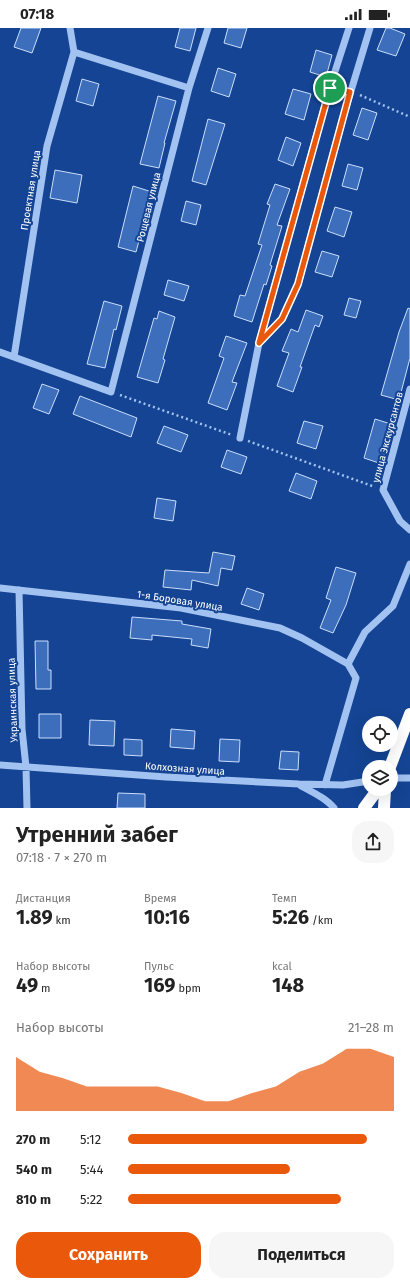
<!DOCTYPE html>
<html lang="ru">
<head>
<meta charset="utf-8">
<style>
  :root { --surface:#fff; --page:#f6f6f6; --text:#222; --muted:#767676; --accent:#ea580c }
  body { margin:0; font-family:"Fira Sans",sans-serif; background:var(--page); color:var(--text); height:100vh; display:flex; flex-direction:column; font-size:15px; white-space:nowrap }
  * { box-sizing:border-box; margin:0 }
  p { font-size:13px; color:var(--muted) }
  .icon { flex:none; width:22px; height:22px; fill:none; stroke:currentColor; stroke-width:2; stroke-linecap:round; stroke-linejoin:round }
  .map { position:relative; height:780px; overflow:hidden }
  .drawer { display:flex; flex-direction:column; background:var(--surface); flex:1 }
  .drawer>* { flex:none }
  .buttons { position:absolute; left:362px; top:688px; display:grid; gap:8px }
  .buttons a { display:grid; place-items:center; width:36px; height:36px; border-radius:50%; background:var(--surface); box-shadow:0 4px 16px #0002; font-size:20px }
  .pin { position:absolute; display:grid; place-items:center; width:34px; height:34px; color:#fff; margin:-17px; border:2px solid #fff; border-radius:50%; box-shadow:0 1px 4px #0007 }
  .round { display:grid; place-items:center; flex:none; width:42px; height:42px; border-radius:16px; background:var(--page) }
  .summary { display:flex; align-items:center; justify-content:space-between; height:68px; padding:0 16px }
  h1 { font-size:22px; font-weight:700; line-height:30px }
  .figures { display:grid; grid-template-columns:repeat(3,1fr); gap:6px; height:68px; padding:4px 16px }
  .figures div { display:grid; align-content:center }
  .figures b { font-size:20px; font-weight:700 }
  .figures small { font-size:11px; font-weight:400 }
  .figures p { font-size:11px }
  .chart { height:112px; padding:8px 16px }
  .chart p { display:flex; justify-content:space-between }
  .chart svg { width:100%; height:72px; margin-top:4px; fill:var(--accent); opacity:.7 }
  .primary-button { display:flex; gap:8px; margin-top:auto; padding:8px 16px }
  .primary-button a { flex:1; height:46px; border-radius:16px; background:var(--accent); color:#fff; font-size:16px; font-weight:700; line-height:46px; text-align:center }
  .primary-button a+a { background:var(--page); color:var(--text) }
  ul { padding:0 16px; list-style:none; font-size:13px }
  li { display:grid; grid-template-columns:64px 48px 1fr; align-items:center; height:30px }
  li i { height:10px; border-radius:5px; background:var(--accent) }
  .status { display:flex; justify-content:space-between; align-items:center; height:28px; padding:0 20px; background:var(--surface); direction:ltr }
  .status svg { height:11px; fill:currentColor }
  .map>svg:first-child { display:block }
</style>
</head>
<body>
<div class="status"><b>07:18</b><svg viewBox="0 0 49 12"><path d="M0 12V9h3v3zM5 12V6h3v6zM10 12V3h3v9zM15 12V0h3v12zM26 1h20v11H26zM47 4h2v5h-2z"/></svg></div>
<div class="map">
<svg width="410" height="780" viewBox="0 0 410 780">
  <rect width="100%" height="100%" fill="#144493"/>
  <path fill="#3d6ebb" stroke="#cadefc" d="M21,0H41L32,25L14,19Z
    M180,0H196L190,23L175,19Z
    M228,0H247L241,20L224,15Z
    M386,0H390L405,6L396,28L377,22Z
    M316,22L332,27L326,49L310,44Z
    M218,40L236,46L229,69L211,63Z
    M82,51L99,56L93,78L76,73Z
    M293,61L311,66L304,92L285,86Z
    M158,68L176,73L164,115H165L159,140L140,136Z
    M362,80L377,85L368,112L353,107Z
    M208,91L225,96L206,157L192,153Z
    M286,109L301,115L293,138L278,132Z
    M348,136L363,140L357,162L342,158Z
    M55,142L82,147L77,175L50,170Z
    M275,156L290,161L277,197L282,198L270,237L272,238L266,257L264,256L252,294L234,288L240,267L245,268L262,217L258,216L270,177L267,176Z
    M133,158L152,164L136,224L118,219Z
    M186,173L201,177L196,197L181,193Z
    M335,179L352,184L344,209L327,203Z
    M322,223L339,228L332,249L315,244Z
    M168,252L189,258L184,273L164,267Z
    M349,270L361,273L356,290L344,287Z
    M104,273L122,278L116,302L114,301L105,340L87,336Z
    M408,280L410,281V330L399,372L381,367L399,304Z
    M306,282L323,288L319,299L315,297L300,339H302L293,364L277,358L289,325L282,323L291,301L298,304Z
    M159,283L175,289L163,331L165,332L158,355L137,349L154,290L157,291Z
    M226,308L247,315L232,354L237,355L227,382L208,375L224,330L219,328Z
    M42,356L59,362L49,386L33,380Z
    M80,368L137,390L131,409L73,386Z
    M375,391L394,397L382,436L364,430Z
    M304,393L323,398L316,421L297,415Z
    M164,398L188,407L181,424L157,415Z
    M227,422L247,429L241,446L221,439Z
    M296,445L317,453L311,471L289,463Z
    M157,470L176,473L173,493L154,490Z
    M213,524L235,528L232,542L221,540L218,558L192,552L191,562L163,559L165,542L209,545Z
    M336,539L356,545L346,577L333,605L320,600L331,572L326,570Z
    M247,560L264,566L259,582L241,576Z
    M132,589L182,593V596L211,601L208,620L191,617L192,611L152,607V612L130,610Z
    M35,613H48V642H51V661H36Z
    M39,686H61V710H39Z
    M90,692L115,693L114,718L89,717Z
    M171,701L195,703L194,721L170,719Z
    M124,711L142,712V728L124,727Z
    M220,711L240,712L239,734L219,733Z
    M281,723L299,724L298,742L279,741Z
    M118,765L145,766V780H117Z"/>
  <g fill="none" stroke-linecap="round" stroke-linejoin="round">
    <path stroke="#a2c2f1" stroke-width="2.5" stroke-dasharray="2 3" stroke-linecap="butt" d="M360,67L410,89
      M120,367L232,407
      M248,413L375,459"/>
    <path stroke="#a2c2f1" stroke-width="7" d="M74,24L189,60
      M261,313L282,291L298,256L344,86L370,0
      M0,324L111,364L189,60L208,0
      M14,329L47,118L74,24L70,0
      M410,361L383,462L400,493L410,502
      M240,410L259,315L330,59L349,0
      M0,560L181,580L280,600L302,610L348,636
      M19,562L22,701L26,739L27,780
      M0,737L166,749L299,756L343,757L369,753
      M391,750H410
      M325,757L356,650L348,636L365,604L393,578L410,536
      M301,758C312,764 326,770 334,780"/>
    <path stroke="#fff" stroke-width="12" d="M390,739L410,686
      M364,780L378,761
      M384,780L385,761"/>
  </g>
  <g fill="none" stroke-linecap="round" stroke-linejoin="round">
    <g stroke="#fff" stroke-width="8">
      <path id="route" d="M330,60L350,64L298,256L282,291L259,315Z"/>
    </g>
    <use href="#route" stroke="#ea580c" stroke-width="5"/>
  </g>
  <g text-anchor="middle" stroke-width="4" stroke-linejoin="round" paint-order="stroke">
    <g font-size="10" fill="#fff" stroke="#144493">
      <text transform="translate(30 162) rotate(-81)" y="4">Проектная улица</text>
      <text transform="translate(148 179) rotate(-76)" y="4">Рощевая улица</text>
      <text transform="translate(387 409) rotate(-75)" y="4">улица Экскурсантов</text>
      <text transform="translate(180 572) rotate(9)" y="4">1-я Боровая улица</text>
      <text transform="translate(12 672) rotate(-92)" y="4">Украинская улица</text>
      <text transform="translate(185 740) rotate(4)" y="4">Колхозная улица</text>
    </g>
  </g>
</svg>
<div class="buttons">
<a><svg class="icon" aria-label="locate" viewBox="0 0 24 24"><circle cx="12" cy="12" r="6"/><path d="M12 2v4M12 18v4M2 12h4M18 12h4"/></svg></a>
<a><svg class="icon" aria-label="layers" viewBox="0 0 24 24"><path d="M12 4l9 5-9 5-9-5zM3 14l9 5 9-5"/></svg></a>
</div>
<div class="pin" style="left:330px;top:60px;background:#1e9e55"><svg class="icon" aria-label="arrive" viewBox="0 0 24 24"><path d="M6 21V4h12l-3 4 3 4H6"/></svg></div>
</div>
<section class="drawer">
<div class="summary"><div><h1>Утренний забег</h1><p>07:18 · 7 × 270 m</p></div><a class="round"><svg class="icon" aria-label="share" viewBox="0 0 24 24"><path d="M12 15V3M7 8l5-5 5 5M5 13v7h14v-7"/></svg></a></div>
<div class="figures">
<div><p>Дистанция</p><b>1.89<small> km</small></b></div>
<div><p>Время</p><b>10:16</b></div>
<div><p>Темп</p><b>5:26<small> /km</small></b></div>
</div>
<div class="figures">
<div><p>Набор высоты</p><b>49<small> m</small></b></div>
<div><p>Пульс</p><b>169<small> bpm</small></b></div>
<div><p>kcal</p><b>148</b></div>
</div>
<div class="chart"><p><span>Набор высоты</span>21–28 m</p>
<svg viewBox="0 0 160 44" preserveAspectRatio="none"><path d="M0 44V11L10 20L20 24L30 29L40 29L50 29L60 29L70 33L80 38L90 38L100 33L110 29L120 20L130 15L140 6L150 6L160 11V44z"/></svg>
</div>
<ul>
<li><b>270 m</b>5:12<i style="width:90%"></i></li>
<li><b>540 m</b>5:44<i style="width:61%"></i></li>
<li><b>810 m</b>5:22<i style="width:80%"></i></li>
</ul>
<div class="primary-button"><a>Сохранить</a><a>Поделиться</a></div>
</section>
</body>
</html>
